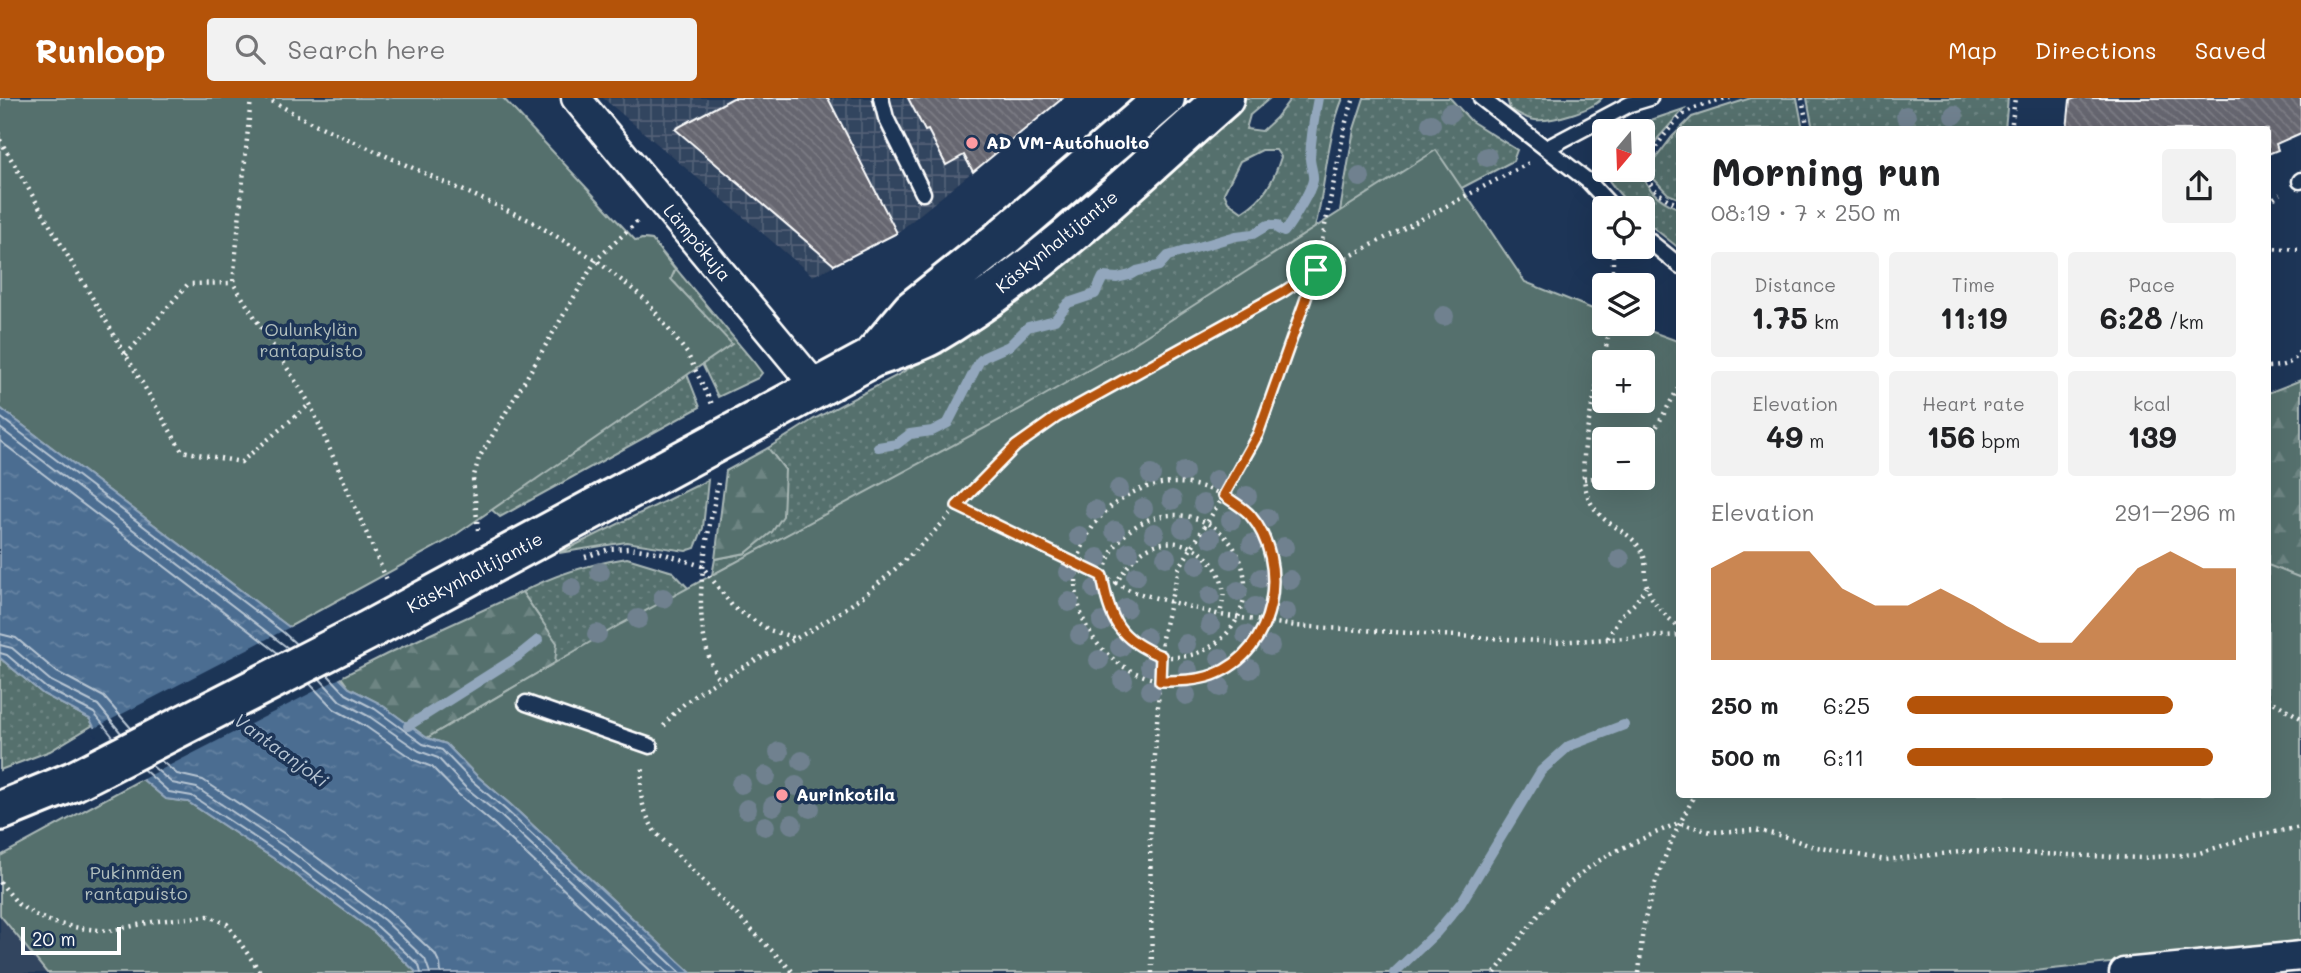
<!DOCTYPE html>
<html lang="en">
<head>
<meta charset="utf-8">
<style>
  :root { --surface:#fff; --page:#f2f2f2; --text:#202124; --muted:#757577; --accent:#b45309 }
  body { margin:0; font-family:Mali,sans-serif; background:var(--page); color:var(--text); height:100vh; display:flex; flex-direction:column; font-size:26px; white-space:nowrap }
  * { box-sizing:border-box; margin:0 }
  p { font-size:23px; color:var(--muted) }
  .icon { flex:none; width:38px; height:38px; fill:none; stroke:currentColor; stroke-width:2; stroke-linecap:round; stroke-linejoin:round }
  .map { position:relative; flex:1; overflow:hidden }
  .panel { position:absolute; left:1676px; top:28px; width:595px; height:672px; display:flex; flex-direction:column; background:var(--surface); border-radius:7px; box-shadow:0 7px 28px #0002 }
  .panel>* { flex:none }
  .needle { width:46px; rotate:199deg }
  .fabs { position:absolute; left:1592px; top:21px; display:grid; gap:14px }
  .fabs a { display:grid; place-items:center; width:63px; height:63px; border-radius:7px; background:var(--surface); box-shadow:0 7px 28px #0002; font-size:35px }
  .scale { position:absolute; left:21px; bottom:18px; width:100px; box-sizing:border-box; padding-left:7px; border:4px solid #fff; border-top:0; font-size:19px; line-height:24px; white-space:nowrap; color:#fff; -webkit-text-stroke:5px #1d3557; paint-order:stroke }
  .pin { position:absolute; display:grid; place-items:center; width:60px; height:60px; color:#fff; margin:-30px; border:4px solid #fff; border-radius:50%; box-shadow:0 2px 7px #0007 }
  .round { display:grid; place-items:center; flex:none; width:74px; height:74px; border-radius:7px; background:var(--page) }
  .summary { display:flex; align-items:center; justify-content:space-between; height:119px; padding:0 35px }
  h1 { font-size:38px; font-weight:800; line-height:52px }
  .figures { display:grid; grid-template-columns:repeat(3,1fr); gap:10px; height:119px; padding:7px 35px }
  .figures div { display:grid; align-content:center; border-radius:7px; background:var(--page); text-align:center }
  .figures b { font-size:30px; font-weight:800 }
  .figures small { font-size:19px; font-weight:400 }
  .figures p { font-size:19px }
  .chart { height:196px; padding:14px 35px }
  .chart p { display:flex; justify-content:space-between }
  .chart svg { width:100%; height:126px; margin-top:7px; fill:var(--accent); opacity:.7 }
  ul { padding:0 35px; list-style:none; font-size:23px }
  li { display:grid; grid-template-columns:112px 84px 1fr; align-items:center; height:52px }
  li i { height:18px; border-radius:9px; background:var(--accent) }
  header { display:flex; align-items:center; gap:42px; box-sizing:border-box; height:98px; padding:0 35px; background:var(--accent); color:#fff }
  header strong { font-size:33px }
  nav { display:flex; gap:38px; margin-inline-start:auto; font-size:24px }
  .search { width:490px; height:63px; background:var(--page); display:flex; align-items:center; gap:18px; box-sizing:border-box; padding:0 24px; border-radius:7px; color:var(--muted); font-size:26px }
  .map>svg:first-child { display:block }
</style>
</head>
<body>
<header>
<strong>Runloop</strong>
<div class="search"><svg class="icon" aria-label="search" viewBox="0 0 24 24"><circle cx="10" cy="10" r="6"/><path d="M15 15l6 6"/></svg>Search here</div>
<nav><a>Map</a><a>Directions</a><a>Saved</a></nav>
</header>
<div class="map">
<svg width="2301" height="875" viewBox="0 0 2301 875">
  <defs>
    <pattern id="industrial-grid" width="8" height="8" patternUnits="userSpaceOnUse" patternTransform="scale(1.75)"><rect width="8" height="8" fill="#33445e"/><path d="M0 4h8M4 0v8" fill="none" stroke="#526076"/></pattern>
    <pattern id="grass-dots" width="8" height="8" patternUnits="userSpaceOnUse" patternTransform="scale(1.75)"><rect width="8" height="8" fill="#55706d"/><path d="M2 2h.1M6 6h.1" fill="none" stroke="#6e8583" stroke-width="1.8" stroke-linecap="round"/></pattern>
    <pattern id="forest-firs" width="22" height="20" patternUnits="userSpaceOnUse" patternTransform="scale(1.75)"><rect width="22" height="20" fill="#55706d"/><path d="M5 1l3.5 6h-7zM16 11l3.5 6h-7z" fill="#6e8583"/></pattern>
    <pattern id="water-ripples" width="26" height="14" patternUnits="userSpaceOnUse" patternTransform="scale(1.75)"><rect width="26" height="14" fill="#4b6d91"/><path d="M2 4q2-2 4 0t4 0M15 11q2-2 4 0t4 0" fill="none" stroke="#6683a2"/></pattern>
    <pattern id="building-back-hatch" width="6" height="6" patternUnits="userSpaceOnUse" patternTransform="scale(1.75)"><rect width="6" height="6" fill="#666670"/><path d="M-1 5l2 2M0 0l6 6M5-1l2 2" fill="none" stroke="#7d7d85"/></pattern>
  </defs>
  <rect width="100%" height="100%" fill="#1d3557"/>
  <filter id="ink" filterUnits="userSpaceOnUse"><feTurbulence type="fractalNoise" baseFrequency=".0143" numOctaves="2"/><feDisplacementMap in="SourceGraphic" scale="14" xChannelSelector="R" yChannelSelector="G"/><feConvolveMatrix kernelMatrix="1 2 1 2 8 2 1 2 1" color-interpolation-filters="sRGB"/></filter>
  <g filter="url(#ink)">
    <path fill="#33445e" d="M0,817L47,875H0Z"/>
    <path fill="url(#industrial-grid)" d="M603,0H1063L897,135L813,178Z"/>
    <path fill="url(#grass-dots)" stroke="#aab8b6" stroke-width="2" fill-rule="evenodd" d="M1246,0H1270L1250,17L1246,31L1262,33L1276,20L1291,0H1343C1322,51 1327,110 1304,162L712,477L715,461L746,455L785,372L768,350L814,321L900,276L966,234ZM1262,52H1276L1281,59C1273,84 1265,100 1242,114L1228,104L1224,95L1240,63Z
      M1364,0H1450L1471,23L1517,52L1513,63L1344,152L1335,142L1354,31Z
      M1507,0H1602C1593,12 1551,24 1535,22C1526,21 1518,15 1510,11Z
      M1751,0H1797L1803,31L1680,32V101L1668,96L1654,81L1653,64L1672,39L1692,19Z
      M1807,0H2008L2005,31L1813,32Z
      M1684,11L1658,40L1643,66V33H1618Z
      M1605,45V72H1642C1645,92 1662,104 1680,111V151L1645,123L1643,110H1633C1616,92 1592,72 1605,45Z
      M642,141L652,142L753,263L762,275L758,280L718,299Z
      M687,276L700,309L500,419L492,412L485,392Z
      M708,382L703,430L695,450L686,453L626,444L559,455Z
      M627,460L673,474L688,490L556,595L542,523L522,494C555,476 590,466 627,460Z
      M0,560L43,596L90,621L93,627L50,653L0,672Z"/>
    <path fill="url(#forest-firs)" stroke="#aab8b6" stroke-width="2" d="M2301,282V679L2268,675V295Z
      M768,350L785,372L783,418L772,434L746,455L715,461L726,373Z
      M522,494L557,545L555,565L427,640L379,605L349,590L341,579L387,556Z"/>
    <path fill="#55706d" stroke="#aab8b6" stroke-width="2" fill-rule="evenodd" d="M0,0H503L636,143L642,141L652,142L675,172L671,181L732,246L448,442L289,529L0,310Z
      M1436,52L1525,184L1605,216V226H1631L1680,244V696H2268V467L2301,480V845L2015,875H691L511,707L476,677L446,646L427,640L621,526L1024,309L1130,248ZM1605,264H1643V303H1605ZM1605,341H1643V380H1605Z
      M142,681L166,701L188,704L276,762L374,834L417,875H47L0,817V758Z"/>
    <path fill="url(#water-ripples)" stroke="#93a7bd" stroke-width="2" d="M0,310L289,529L349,590L379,605L427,640L446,646L476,677L511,707L691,875H417L374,834L276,762L188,704L166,701L142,681L94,629L90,621L43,596L0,560Z"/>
    <path fill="#1d3557" d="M292,528L344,578L139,683L91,632Z"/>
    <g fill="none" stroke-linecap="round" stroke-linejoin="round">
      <path stroke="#b7c5d3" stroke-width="2" d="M0,319L284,535L296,546
        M0,330L288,550
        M0,343L278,555
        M0,536L16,540L57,574L104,599L131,630
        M0,547L12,550L51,583L98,607L121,635
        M0,555L7,557L46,590L94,615L113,639
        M328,577L346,596L375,611L423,646L442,652L471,682L506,712L681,875
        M320,581L340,603L370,619L419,653L438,660L465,689L501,718L668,875
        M310,586L334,611L365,628L414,662L432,669L458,696L494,726L653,875
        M160,662L177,676L203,682L291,740L389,813L435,856L440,866L441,875
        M151,667L172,685L197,690L285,749L384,822L425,861L430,875
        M143,671L169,694L192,698L280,756L378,829L419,867L421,875"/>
      <path stroke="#93a7bd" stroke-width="10" d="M878,349L897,346L910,336L932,333L948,325L979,264L984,259L1009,248L1028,229L1055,222L1068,205L1095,196L1103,179L1117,180L1130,177L1137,173L1159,168L1168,158L1236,138L1253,136L1268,127H1277L1278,131L1284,134C1291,126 1311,93 1313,82C1314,76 1310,67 1310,60C1311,40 1314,20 1318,0
        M408,628L517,559L538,542
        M1394,875L1436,835L1461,805L1541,673L1569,648L1624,627"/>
    </g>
    <path fill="url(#building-back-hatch)" stroke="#fff" stroke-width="2" d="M733,0H828L897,135L834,167L675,31Z
      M908,0H1063L973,74L964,57L946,67L928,32L925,33Z
      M2076,0H2301V35L2276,46L2278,52L2268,56V32H2067L2070,2Z"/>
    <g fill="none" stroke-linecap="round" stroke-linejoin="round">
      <g stroke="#fff" stroke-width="19">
        <path id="lane" d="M881,0L886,20L923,95
          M1481,0L1588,83L1613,110
          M1547,50L1630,6L1650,0
          M2300,83L2301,82
          M1643,138L1680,168
          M526,605L650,648"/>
      </g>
      <g stroke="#fff" stroke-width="33">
        <path id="street" d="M576,0L817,290
          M2124,875L2301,858"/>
      </g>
      <g stroke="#fff" stroke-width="44">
        <path id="secondary" d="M873,258L912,212L1000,142L1165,0
          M0,713L74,683L367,533L872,260C891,253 913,247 931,237C1039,174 1131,82 1224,0"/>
      </g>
      <path stroke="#fff" stroke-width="4.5" stroke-dasharray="2 5" stroke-linecap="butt" d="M251,0L233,185L310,306L387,482
        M266,0L308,23L529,122L596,162L645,201L687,255L712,306
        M1802,0L1808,32
        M2011,32L2015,0
        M0,42L182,353L241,364L310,306
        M2268,104L2280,96
        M1680,107C1667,103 1646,89 1646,73C1647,57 1674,22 1687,14C1698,7 1717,4 1730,0
        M2268,150L2301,152
        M1613,187V149
        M1610,226C1605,272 1568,365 1591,405C1606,431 1627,429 1641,452C1648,463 1644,476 1647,488C1652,506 1667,519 1680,530
        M126,257L188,186L233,185
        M2268,269C2284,268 2292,267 2301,252
        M1643,353L1680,287
        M1584,381L1605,379
        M1076 484a99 99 0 1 1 198 0a99 99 0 1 1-198 0Z
        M718,385C706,449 686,522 719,582
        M958,408L1134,494L1220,517L1296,528L1555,544L1680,537
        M1103 488a71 71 0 1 1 142 0a71 71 0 1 1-142 0Z
        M478,432L473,381L479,360L596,162L639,122
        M585,459L609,451L630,450L662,455L702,468L733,509L769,532L796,540
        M1115,486C1125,472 1133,458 1148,450C1179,433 1218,457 1223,490C1225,499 1221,509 1220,517
        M1608,540L1620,518L1635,505L1646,489
        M2268,601L2301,620
        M664,628C684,598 722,581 754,563C790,544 826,525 859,501C917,457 966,399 1016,348L1057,319L1283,194L1316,172L1346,24L1354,0
        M643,671C638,698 642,710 655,734L794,875
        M0,784L18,806L35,817L54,825L79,830L109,833L157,823L208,818L227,826L261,875
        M1152,875L1150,741L1162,540L1170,505L1179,470L1224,397L1258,336L1316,172L1341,163L1529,65
        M1495,875C1526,831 1558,787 1605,759C1628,746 1654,736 1678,725L1711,734L1755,732L1783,738L1811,748L1885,762L1969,753L2141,760L2196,756L2254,738L2301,729
        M1639,875C1641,857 1641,838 1645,821C1656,778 1673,734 1696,696"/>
      <use href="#lane" stroke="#1d3557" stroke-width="14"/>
      <use href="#street" stroke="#1d3557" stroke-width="28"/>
      <use href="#secondary" stroke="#1d3557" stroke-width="38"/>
    </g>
    <g fill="#6f818f">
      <circle cx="1450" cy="15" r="10"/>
      <circle cx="1954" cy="17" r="10"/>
      <circle cx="1906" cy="18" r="10"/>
      <circle cx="1431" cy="26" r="10"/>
      <circle cx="1487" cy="59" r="10"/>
      <circle cx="1360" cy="79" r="10"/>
      <circle cx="1444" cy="218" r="10"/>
      <circle cx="1184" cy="374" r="10"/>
      <circle cx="1151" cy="377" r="10"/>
      <circle cx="1216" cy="382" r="10"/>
      <circle cx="1119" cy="391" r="10"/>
      <circle cx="1247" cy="398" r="10"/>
      <circle cx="1172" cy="402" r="10"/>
      <circle cx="1203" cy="406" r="10"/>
      <circle cx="1143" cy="410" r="10"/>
      <circle cx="1095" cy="412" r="10"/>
      <circle cx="1267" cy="420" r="10"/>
      <circle cx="1231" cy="422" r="10"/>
      <circle cx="1183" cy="430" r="10"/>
      <circle cx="1115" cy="433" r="10"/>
      <circle cx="1154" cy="435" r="10"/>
      <circle cx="1079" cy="438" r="10"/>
      <circle cx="1211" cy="440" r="10"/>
      <circle cx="1252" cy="446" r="10"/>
      <circle cx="1284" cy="449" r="10"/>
      <circle cx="1129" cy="454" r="10"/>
      <circle cx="1166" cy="459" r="10"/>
      <circle cx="1098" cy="460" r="10"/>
      <circle cx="1231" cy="461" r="10"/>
      <circle cx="1620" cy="461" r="10"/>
      <circle cx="1197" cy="467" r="10"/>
      <circle cx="600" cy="474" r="10"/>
      <circle cx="1069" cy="474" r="10"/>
      <circle cx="1136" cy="478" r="10"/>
      <circle cx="1261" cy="480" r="10"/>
      <circle cx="1290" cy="482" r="10"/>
      <circle cx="572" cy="490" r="10"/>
      <circle cx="1095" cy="491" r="10"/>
      <circle cx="1238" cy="493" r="10"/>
      <circle cx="1210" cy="498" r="10"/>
      <circle cx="663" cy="500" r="10"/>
      <circle cx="1069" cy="504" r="10"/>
      <circle cx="1255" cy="509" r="10"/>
      <circle cx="1126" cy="510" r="10"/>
      <circle cx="1286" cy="514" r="10"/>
      <circle cx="638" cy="521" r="10"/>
      <circle cx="1102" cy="524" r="10"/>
      <circle cx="1210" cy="527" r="10"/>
      <circle cx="597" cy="536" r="10"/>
      <circle cx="1080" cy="537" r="10"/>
      <circle cx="1246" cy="537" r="10"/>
      <circle cx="1146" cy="539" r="10"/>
      <circle cx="1186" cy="546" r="10"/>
      <circle cx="1270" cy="548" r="10"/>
      <circle cx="1120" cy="549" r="10"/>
      <circle cx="1220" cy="560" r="10"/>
      <circle cx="1099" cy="562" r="10"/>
      <circle cx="1150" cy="568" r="10"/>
      <circle cx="1250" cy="571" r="10"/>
      <circle cx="1188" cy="572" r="10"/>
      <circle cx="1123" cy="582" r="10"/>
      <circle cx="1220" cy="589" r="10"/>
      <circle cx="1151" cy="592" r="10"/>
      <circle cx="1186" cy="597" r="10"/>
      <circle cx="779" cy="654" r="10"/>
      <circle cx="802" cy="663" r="10"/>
      <circle cx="766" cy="678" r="10"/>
      <circle cx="741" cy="686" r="10"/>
      <circle cx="796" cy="688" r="10"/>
      <circle cx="773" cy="708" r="10"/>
      <circle cx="810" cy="710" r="10"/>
      <circle cx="747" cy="711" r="10"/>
      <circle cx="792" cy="726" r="10"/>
      <circle cx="765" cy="728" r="10"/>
    </g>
  </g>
  <g fill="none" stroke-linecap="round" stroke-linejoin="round" filter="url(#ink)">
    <g stroke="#fff" stroke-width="14">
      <path id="route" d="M1316,172L1258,336L1224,397C1232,404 1243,409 1250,417C1291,465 1276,554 1213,577C1196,583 1178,583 1160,583L1161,558C1118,541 1110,522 1102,478L957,408L1016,348L1057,319L1283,194Z"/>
    </g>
    <use href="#route" stroke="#b45309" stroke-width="9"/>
  </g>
  <g fill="#ff9aa2" stroke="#1d3557" stroke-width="2.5">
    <circle cx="972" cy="45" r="7"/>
    <circle cx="782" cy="697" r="7"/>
  </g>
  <g text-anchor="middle" stroke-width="7" stroke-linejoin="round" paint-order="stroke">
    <g font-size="18" font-weight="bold" fill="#fff" stroke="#1d3557" text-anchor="start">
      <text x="986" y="51">AD VM-Autohuolto</text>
      <text x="796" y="703">Aurinkotila</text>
    </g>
    <g font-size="18" fill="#fff" stroke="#1d3557">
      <text transform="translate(1057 144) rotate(-39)" y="6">Käskynhaltijantie</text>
      <text transform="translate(697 145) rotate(50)" y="6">Lämpökuja</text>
      <text transform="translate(475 475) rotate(-28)" y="6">Käskynhaltijantie</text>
    </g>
    <g font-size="18" fill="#b2bfbd" stroke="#1d3557">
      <text x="311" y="238">Oulunkylän<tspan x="311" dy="21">rantapuisto</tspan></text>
      <text x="136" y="781">Pukinmäen<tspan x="136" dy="21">rantapuisto</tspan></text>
    </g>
    <g font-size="19" font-style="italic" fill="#b7c5d3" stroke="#1d3557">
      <text transform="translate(281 652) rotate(36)" y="7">Vantaanjoki</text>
    </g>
  </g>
</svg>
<div class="fabs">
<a><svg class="needle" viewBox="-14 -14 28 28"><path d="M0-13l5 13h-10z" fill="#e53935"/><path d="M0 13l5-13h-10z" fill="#757577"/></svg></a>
<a><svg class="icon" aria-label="locate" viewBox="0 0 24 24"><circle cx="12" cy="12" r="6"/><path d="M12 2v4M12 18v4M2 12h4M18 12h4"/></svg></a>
<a><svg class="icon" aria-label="layers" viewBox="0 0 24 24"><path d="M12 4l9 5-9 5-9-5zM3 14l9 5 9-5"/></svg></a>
<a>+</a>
<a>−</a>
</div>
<div class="scale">20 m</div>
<div class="pin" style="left:1316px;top:172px;background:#1e9e55"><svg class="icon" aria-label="arrive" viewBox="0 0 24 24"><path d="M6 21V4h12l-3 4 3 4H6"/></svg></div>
<section class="panel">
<div class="summary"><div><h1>Morning run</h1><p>08:19 · 7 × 250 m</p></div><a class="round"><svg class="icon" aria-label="share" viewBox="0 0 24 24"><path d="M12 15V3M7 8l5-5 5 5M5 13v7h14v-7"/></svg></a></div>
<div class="figures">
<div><p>Distance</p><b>1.75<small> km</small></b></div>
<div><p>Time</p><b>11:19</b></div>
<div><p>Pace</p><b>6:28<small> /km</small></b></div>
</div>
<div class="figures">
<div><p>Elevation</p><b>49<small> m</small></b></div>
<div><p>Heart rate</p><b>156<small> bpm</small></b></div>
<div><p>kcal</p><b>139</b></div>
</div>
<div class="chart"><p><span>Elevation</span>291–296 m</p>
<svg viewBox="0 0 160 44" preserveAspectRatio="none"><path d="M0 44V12L10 6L20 6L30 6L40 19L50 25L60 25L70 19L80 25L90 32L100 38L110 38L120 25L130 12L140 6L150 12L160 12V44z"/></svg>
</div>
<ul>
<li><b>250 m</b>6:25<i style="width:81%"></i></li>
<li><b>500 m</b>6:11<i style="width:93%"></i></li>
</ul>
</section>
</div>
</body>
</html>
